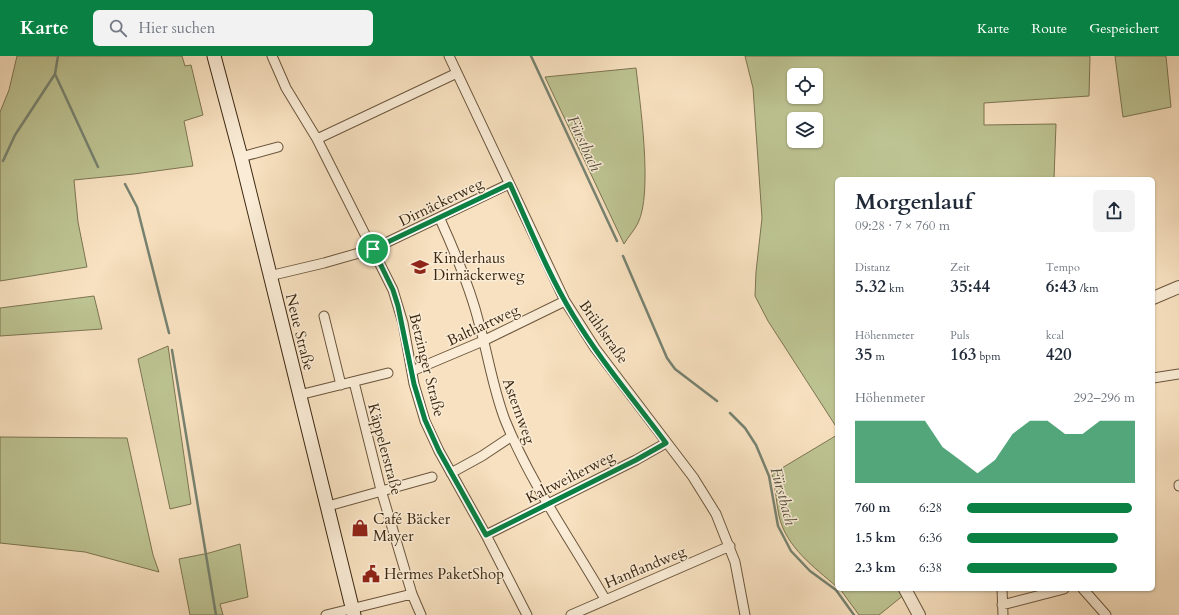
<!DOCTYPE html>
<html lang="de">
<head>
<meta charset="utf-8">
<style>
  :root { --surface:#fff; --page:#f2f2f3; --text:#1f2937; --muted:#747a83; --accent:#0b8043 }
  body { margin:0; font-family:Cardo,serif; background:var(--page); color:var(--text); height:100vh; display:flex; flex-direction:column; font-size:15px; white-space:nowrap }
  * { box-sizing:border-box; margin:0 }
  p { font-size:13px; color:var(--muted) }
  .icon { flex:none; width:22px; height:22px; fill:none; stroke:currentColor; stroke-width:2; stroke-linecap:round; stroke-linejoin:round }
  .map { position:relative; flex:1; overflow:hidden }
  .sheet { position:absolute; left:835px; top:121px; width:320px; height:414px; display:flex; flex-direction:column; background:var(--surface); border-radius:6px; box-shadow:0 1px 3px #0004 }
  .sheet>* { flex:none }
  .tools { position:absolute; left:787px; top:12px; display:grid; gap:8px }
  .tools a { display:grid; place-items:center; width:36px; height:36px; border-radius:6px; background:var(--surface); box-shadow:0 1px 3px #0004; font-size:20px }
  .pin { position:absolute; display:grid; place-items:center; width:34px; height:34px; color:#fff; margin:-17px; border:2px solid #fff; border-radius:50%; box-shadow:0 1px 4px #0007 }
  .round { display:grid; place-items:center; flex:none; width:42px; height:42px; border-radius:6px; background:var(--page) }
  .head { display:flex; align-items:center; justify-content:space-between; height:68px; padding:0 20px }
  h1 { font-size:22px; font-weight:700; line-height:30px }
  .stats { display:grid; grid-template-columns:repeat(3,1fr); gap:6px; height:68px; padding:4px 20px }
  .stats div { display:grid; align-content:center }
  .stats b { font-size:17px; font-weight:700 }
  .stats small { font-size:11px; font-weight:400 }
  .stats p { font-size:11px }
  .chart { height:112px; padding:8px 20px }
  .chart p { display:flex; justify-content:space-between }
  .chart svg { width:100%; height:72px; margin-top:4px; fill:var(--accent); opacity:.7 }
  ul { padding:0 20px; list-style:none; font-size:13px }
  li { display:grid; grid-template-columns:64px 48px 1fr; align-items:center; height:30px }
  li i { height:10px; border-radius:5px; background:var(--accent) }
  header { display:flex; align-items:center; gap:24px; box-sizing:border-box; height:56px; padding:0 20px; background:var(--accent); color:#fff }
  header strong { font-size:19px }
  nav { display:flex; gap:22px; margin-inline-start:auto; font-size:14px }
  .search { width:280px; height:36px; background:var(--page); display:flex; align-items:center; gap:10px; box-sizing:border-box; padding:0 14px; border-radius:6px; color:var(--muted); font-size:15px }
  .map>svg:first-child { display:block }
</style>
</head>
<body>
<header>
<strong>Karte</strong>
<div class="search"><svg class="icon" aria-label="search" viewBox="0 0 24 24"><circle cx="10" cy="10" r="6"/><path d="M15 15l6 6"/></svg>Hier suchen</div>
<nav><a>Karte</a><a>Route</a><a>Gespeichert</a></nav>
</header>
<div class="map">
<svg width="1179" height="559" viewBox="0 0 1179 559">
  <rect width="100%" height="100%" fill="#f8e1c0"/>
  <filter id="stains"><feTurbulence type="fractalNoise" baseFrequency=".005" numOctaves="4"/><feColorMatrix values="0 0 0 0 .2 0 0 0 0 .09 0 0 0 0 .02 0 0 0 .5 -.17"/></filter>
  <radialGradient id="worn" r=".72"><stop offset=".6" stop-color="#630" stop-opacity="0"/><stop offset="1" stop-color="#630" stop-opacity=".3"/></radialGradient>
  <path fill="#bdc392" stroke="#7c7551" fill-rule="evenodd" d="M17,0H182L185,10L191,9L203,59L184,65L193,110L134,118L74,124L78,166L87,211L0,225V56L9,34Z
    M745,0H1090L1089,40L984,47V69L1056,68L1054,123H837V372L768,265L755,240L756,216L762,162L753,32ZM794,19H816V41H794ZM794,63H816V85H794Z
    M1115,0H1166L1171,51L1123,61Z
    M636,12C640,47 653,137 638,167C634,175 628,181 624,188L545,21Z
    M94,240L102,273L0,280V252Z
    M168,290L191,448L170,453L138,303Z
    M837,379V531C814,511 786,491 779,460C776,446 776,432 772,418Z
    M0,381L127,382L153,499L159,516L85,496L0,487Z
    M240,488L248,541L220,548L223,559H190L179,503L209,497Z
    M840,533H903L905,538L879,559H859Z"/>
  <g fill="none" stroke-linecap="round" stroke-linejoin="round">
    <path stroke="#768270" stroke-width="2.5" d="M531,0L617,185
      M55,18L98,111
      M3,105L15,79L55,18L58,0
      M125,128L137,151L169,277
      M623,200L667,302L675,313L717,345
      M172,294L216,559
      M730,357L745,372L756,389L769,420L778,470L791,495L810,515L836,534L854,559"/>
    <g stroke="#6b563c" stroke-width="11">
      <path id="minor" d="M272,0L286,32L317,83L393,234L403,267L414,328L425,365L439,395L486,479L527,559
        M449,0L565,245L595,292L693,421L716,458L735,506L745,559
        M317,83L457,17
        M241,101L278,91
        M440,163C455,196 470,231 479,267C488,299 493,333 505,364C531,428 571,484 605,543
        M269,220L324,207L373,193L509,128
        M324,260L341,329
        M412,315L483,285L565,245
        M1153,322L1179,318
        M354,326L381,434L412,538L421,559
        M299,339L388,317
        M451,417L482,400L512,380
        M1179,429V430
        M328,450L432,421
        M486,479L636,404L666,387
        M1002,533L1003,559
        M1083,533L1106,559
        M1002,549L1064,533
        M326,559L412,538
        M571,559L730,490"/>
    </g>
    <g stroke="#6b563c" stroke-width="14">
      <path id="tertiary" d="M1153,242L1179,231
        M905,533L919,559"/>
    </g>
    <g stroke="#3c2710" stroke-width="15">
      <path id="secondary" d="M214,0L241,101L354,559"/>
    </g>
    <use href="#minor" stroke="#faecd6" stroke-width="9"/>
    <use href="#tertiary" stroke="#faecd6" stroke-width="12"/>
    <use href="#secondary" stroke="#faecd6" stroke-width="13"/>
  </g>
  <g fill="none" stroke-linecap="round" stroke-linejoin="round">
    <g stroke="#fff" stroke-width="8">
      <path id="route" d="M510,128C530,172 548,218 573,259C600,304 635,345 666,387L636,404L486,479L439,395L425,364L414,328L398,250L393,234L373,193Z"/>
    </g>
    <use href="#route" stroke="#0b8043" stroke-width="5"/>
  </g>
  <defs>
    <g id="school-bare" transform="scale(1.38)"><path d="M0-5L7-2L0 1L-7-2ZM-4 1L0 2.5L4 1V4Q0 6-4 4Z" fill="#8f2418" stroke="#faecd6" stroke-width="2.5" paint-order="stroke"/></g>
    <g id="shop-bare" transform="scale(1.38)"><path d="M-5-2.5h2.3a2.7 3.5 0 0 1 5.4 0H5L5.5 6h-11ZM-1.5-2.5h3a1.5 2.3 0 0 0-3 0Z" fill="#8f2418" stroke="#faecd6" stroke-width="2.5" paint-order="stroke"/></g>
    <g id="civic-bare" transform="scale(1.38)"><path d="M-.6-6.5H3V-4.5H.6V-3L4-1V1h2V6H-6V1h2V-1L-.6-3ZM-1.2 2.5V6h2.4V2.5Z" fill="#8f2418" stroke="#faecd6" stroke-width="2.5" paint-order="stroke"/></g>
  </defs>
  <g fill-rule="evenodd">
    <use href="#school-bare" x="420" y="211"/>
    <use href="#shop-bare" x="360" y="472"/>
    <use href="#civic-bare" x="371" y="518"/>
  </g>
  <g text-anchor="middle" stroke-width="3" stroke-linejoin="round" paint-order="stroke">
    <g font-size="15" fill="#3c2710" stroke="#faecd6">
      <text transform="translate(441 146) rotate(-26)" y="5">Dirnäckerweg</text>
      <text transform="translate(483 269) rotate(-25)" y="5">Balthartweg</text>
      <text transform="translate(300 276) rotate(76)" y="5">Neue Straße</text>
      <text transform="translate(604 276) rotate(55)" y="5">Brühlstraße</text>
      <text transform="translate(427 309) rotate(76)" y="5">Betzinger Straße</text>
      <text transform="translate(519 355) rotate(70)" y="5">Asternweg</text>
      <text transform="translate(385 393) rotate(75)" y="5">Käppelerstraße</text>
      <text transform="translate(570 421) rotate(-27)" y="5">Kaltweiherweg</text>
      <text transform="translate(645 511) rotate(-23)" y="5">Hanflandweg</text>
    </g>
    <g font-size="15" fill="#3c2710" stroke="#faecd6" text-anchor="start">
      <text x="433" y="207">Kinderhaus<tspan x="433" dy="17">Dirnäckerweg</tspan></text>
      <text x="373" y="468">Café Bäcker<tspan x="373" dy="17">Mayer</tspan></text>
      <text x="384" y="523">Hermes PaketShop</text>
    </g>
    <g font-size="16" font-style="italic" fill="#595440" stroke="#faecd6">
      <text transform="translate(585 87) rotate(65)" y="6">Fürstbach</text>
      <text transform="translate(784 440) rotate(75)" y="6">Fürstbach</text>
    </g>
  </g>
  <rect width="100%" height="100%" filter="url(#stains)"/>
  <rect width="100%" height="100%" fill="url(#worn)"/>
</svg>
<div class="tools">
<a><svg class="icon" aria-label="locate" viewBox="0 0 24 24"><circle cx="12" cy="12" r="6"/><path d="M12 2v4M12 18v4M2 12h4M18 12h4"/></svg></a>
<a><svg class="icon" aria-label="layers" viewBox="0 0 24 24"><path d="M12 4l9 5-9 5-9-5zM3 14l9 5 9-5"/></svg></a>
</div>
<div class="pin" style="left:373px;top:193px;background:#1e9e55"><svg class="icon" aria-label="arrive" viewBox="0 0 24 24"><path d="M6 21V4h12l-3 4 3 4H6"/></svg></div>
<section class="sheet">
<div class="head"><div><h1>Morgenlauf</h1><p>09:28 · 7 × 760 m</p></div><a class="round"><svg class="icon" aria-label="share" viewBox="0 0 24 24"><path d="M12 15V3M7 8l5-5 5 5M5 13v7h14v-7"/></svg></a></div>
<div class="stats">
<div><p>Distanz</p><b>5.32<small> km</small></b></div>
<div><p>Zeit</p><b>35:44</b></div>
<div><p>Tempo</p><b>6:43<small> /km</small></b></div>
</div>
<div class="stats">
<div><p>Höhenmeter</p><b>35<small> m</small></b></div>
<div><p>Puls</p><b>163<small> bpm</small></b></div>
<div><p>kcal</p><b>420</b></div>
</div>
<div class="chart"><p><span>Höhenmeter</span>292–296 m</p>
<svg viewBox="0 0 160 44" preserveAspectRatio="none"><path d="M0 44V6L10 6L20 6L30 6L40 6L50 22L60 30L70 38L80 30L90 14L100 6L110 6L120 14L130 14L140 6L150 6L160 6V44z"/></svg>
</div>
<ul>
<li><b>760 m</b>6:28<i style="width:98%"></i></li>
<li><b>1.5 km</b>6:36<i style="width:90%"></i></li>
<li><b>2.3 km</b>6:38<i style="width:89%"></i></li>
</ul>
</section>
</div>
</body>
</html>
